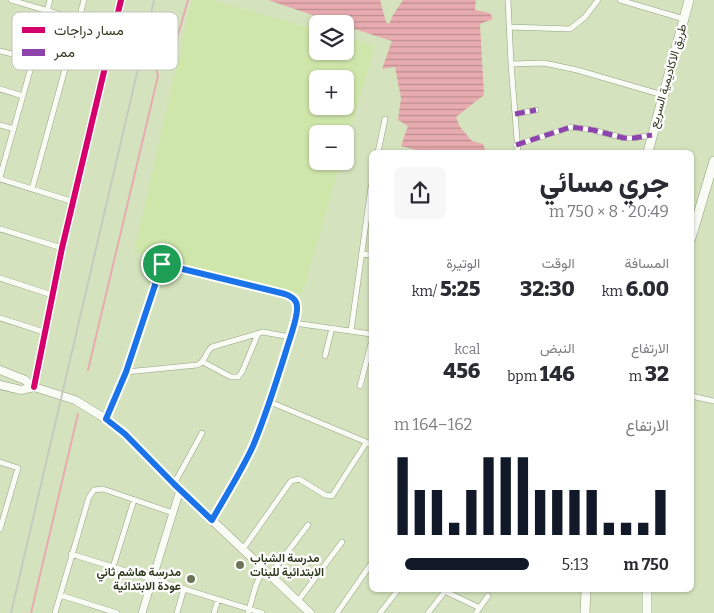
<!DOCTYPE html>
<html lang="ar">
<head>
<meta charset="utf-8">
<style>
  :root { --surface:#fff; --page:#f7f7f7; --text:#2b2b33; --muted:#7c7c81; --accent:#111827 }
  body { margin:0; font-family:Bitter,Vazirmatn,serif; background:var(--page); color:var(--text); direction:rtl; height:100vh; display:flex; flex-direction:column; font-size:19px; white-space:nowrap }
  * { box-sizing:border-box; margin:0 }
  p { font-size:16px; color:var(--muted) }
  .icon { flex:none; width:28px; height:28px; fill:none; stroke:currentColor; stroke-width:2; stroke-linecap:round; stroke-linejoin:round }
  .map { position:relative; flex:1; overflow:hidden; direction:ltr }
  .sheet { position:absolute; left:369px; top:150px; width:325px; height:442px; display:flex; flex-direction:column; background:var(--surface); border-radius:8px; box-shadow:0 1px 4px #0004; direction:rtl }
  .sheet>* { flex:none }
  .tools { position:absolute; left:309px; top:15px; display:grid; gap:10px }
  .tools a { display:grid; place-items:center; width:45px; height:45px; border-radius:8px; background:var(--surface); box-shadow:0 1px 4px #0004; font-size:25px }
  .pin { position:absolute; display:grid; place-items:center; width:42px; height:42px; color:#fff; margin:-21px; border:2px solid #fff; border-radius:50%; box-shadow:0 1px 5px #0007 }
  .round { display:grid; place-items:center; flex:none; width:52px; height:52px; border-radius:8px; background:var(--page) }
  .headline { display:flex; align-items:center; justify-content:space-between; height:85px; padding:0 25px }
  h1 { font-size:28px; font-weight:800; line-height:38px }
  .metrics { display:grid; grid-template-columns:repeat(3,1fr); gap:8px; height:85px; padding:5px 25px }
  .metrics div { display:grid; align-content:center }
  .metrics b { font-size:21px; font-weight:800 }
  .metrics small { font-size:14px; font-weight:400 }
  .metrics p { font-size:14px }
  .chart { height:140px; padding:10px 25px }
  .chart p { display:flex; justify-content:space-between }
  .chart svg { width:100%; height:90px; margin-top:5px; stroke:var(--accent); stroke-width:6 }
  ul { padding:0 25px; list-style:none; font-size:16px }
  li { display:grid; grid-template-columns:80px 60px 1fr; align-items:center; height:38px }
  li i { height:12px; border-radius:6px; background:var(--accent) }
  .map>svg:first-child { display:block }
</style>
</head>
<body>
<div class="map">
<svg width="714" height="613" viewBox="0 0 714 613">
  <defs>
    <pattern id="water-rules" width="6" height="5" patternUnits="userSpaceOnUse" patternTransform="scale(1.25)"><rect width="6" height="5" fill="#e8acb0"/><path d="M0 2.5h6" fill="none" stroke="#bc8d8f"/></pattern>
  </defs>
  <rect width="100%" height="100%" fill="#d4e3bd"/>
  <path fill="#cfe6aa" fill-rule="evenodd" d="M192,0H211L317,30L318,51H345V38L375,46L345,148V134H318V161H341L302,294L134,252ZM318,79H345V106H318Z"/>
  <path fill="url(#water-rules)" d="M268,0H380L386,22L389,24L393,15L403,0H476L475,10L490,13L493,19L480,24L484,95L456,117L460,127L472,141L483,144L486,152H424L401,146L408,126L398,120L401,98L395,67L382,69L392,41L345,26V24H339Z"/>
  <g fill="none" stroke-linecap="round" stroke-linejoin="round">
    <path stroke="#e8acb0" stroke-width="2" d="M88,370L158,76L156,68L174,49L188,0
      M31,613L78,414"/>
    <g stroke="#95a082" stroke-width="6">
      <path id="street" d="M11,0L114,30
        M508,0L511,64L518,152
        M620,0L684,19
        M509,27L570,29L585,17L598,0
        M0,51L33,59
        M511,64L544,63L577,70L663,95
        M0,89L23,96
        M515,114L536,110
        M0,125L14,129
        M516,145L571,127L593,130L624,138H634L652,135
        M378,152L385,119
        M0,177L50,0
        M0,179L74,202
        M32,189L84,0
        M0,229L62,248
        M361,254L371,255
        M0,278L52,295
        M0,318L44,332
        M294,323L371,334
        M351,331L371,187
        M325,356L332,328
        M203,362L231,377H238L242,372L258,334
        M126,372L197,365C206,362 205,352 212,347L263,332L290,337
        M360,386L371,344
        M691,396L714,401
        M270,402L371,444
        M106,419L126,372L162,264L285,294C300,299 298,310 294,323L270,402L253,445L245,463L212,520
        M0,462L18,468L0,529
        M174,484L202,433
        M243,549L291,481L299,479L325,495L332,496L366,443
        M71,554L262,613
        M113,567L134,500
        M270,575L308,525
        M442,590L480,608
        M60,595L117,613
        M298,601L342,542
        M55,613L89,497L94,490L103,489L173,513
        M177,613L184,588
        M214,613L218,599
        M248,613L256,585L264,568
        M337,613L371,564
        M380,613L398,590
        M428,613L446,590
        M476,613L488,596"/>
    </g>
    <g stroke="#95a082" stroke-width="8">
      <path id="secondary" d="M34,387L62,248L121,0
        M142,613L180,490"/>
    </g>
    <g stroke="#95a082" stroke-width="9">
      <path id="primary" d="M0,370L25,380L34,387L75,400L106,419L125,434L174,484L310,613
        M0,385L21,390L34,387"/>
    </g>
    <g stroke="#95a082" stroke-width="10">
      <path id="highway" d="M648,152L689,0
        M691,238L714,161
        M585,613L586,590
        M647,613V590"/>
    </g>
    <use href="#street" stroke="#f9fbf5" stroke-width="5"/>
    <use href="#secondary" stroke="#f9fbf5" stroke-width="7"/>
    <use href="#primary" stroke="#f9fbf5" stroke-width="8"/>
    <use href="#highway" stroke="#f9fbf5" stroke-width="9"/>
    <path stroke="#c6cac0" stroke-width="2" d="M11,613L154,0"/>
    <path stroke="#8e44ad" stroke-width="5" stroke-dasharray="10 5" stroke-linecap="butt" d="M515,114L536,110
      M516,145L571,127L593,130L624,138H634L652,135"/>
    <g stroke="#fff" stroke-width="9">
      <path id="cycleway" d="M34,387L62,248L121,0
        M106,419L126,372L162,264L285,294C300,299 298,310 294,323L270,402L253,445L245,463L212,520"/>
    </g>
    <use href="#cycleway" stroke="#d6006c" stroke-width="6"/>
  </g>
  <g fill="none" stroke-linecap="round" stroke-linejoin="round">
    <g stroke="#fff" stroke-width="10">
      <path id="route" d="M162,264L285,294C291,296 297,300 297,307C298,318 289,340 286,351C276,383 266,415 253,446C241,472 226,495 212,520L174,484L125,434L106,419L126,372Z"/>
    </g>
    <use href="#route" stroke="#1a73e8" stroke-width="6"/>
  </g>
  <g fill="#697556" stroke="#fff" stroke-width="2">
    <circle cx="240" cy="565" r="5"/>
    <circle cx="191" cy="579" r="5"/>
  </g>
  <g text-anchor="middle" stroke-width="4.5" stroke-linejoin="round" paint-order="stroke">
    <g font-size="12" fill="#303a1e" stroke="#fff">
      <text transform="translate(668 76) rotate(-74)" y="4">طريق الاكاديمية السريع</text>
    </g>
    <g font-size="12" font-weight="bold" fill="#303a1e" stroke="#fff" text-anchor="start">
      <text x="250" y="562">مدرسة الشباب<tspan x="250" dy="14">الابتدائية للبنات</tspan></text>
      <text x="181" y="576" text-anchor="end">مدرسة هاشم ثاني<tspan x="181" dy="14">عودة الابتدائية</tspan></text>
    </g>
  </g>
  <rect x="12" y="12" width="166" height="58" rx="8" fill="#fff" stroke="#c1c4bc" stroke-width="1"/>
  <rect x="22" y="27" width="23" height="6" fill="#d6006c"/>
  <rect x="22" y="49" width="23" height="7" fill="#8e44ad"/>
  <g font-size="14" fill="#303a1e">
    <text x="54" y="35">مسار دراجات</text>
    <text x="54" y="57">ممر</text>
  </g>
</svg>
<div class="tools">
<a><svg class="icon" aria-label="layers" viewBox="0 0 24 24"><path d="M12 4l9 5-9 5-9-5zM3 14l9 5 9-5"/></svg></a>
<a>+</a>
<a>−</a>
</div>
<div class="pin" style="left:162px;top:264px;background:#1e9e55"><svg class="icon" aria-label="arrive" viewBox="0 0 24 24"><path d="M6 21V4h12l-3 4 3 4H6"/></svg></div>
<section class="sheet">
<div class="headline"><div><h1>جري مسائي</h1><p>20:49 · 8 × 750 m</p></div><a class="round"><svg class="icon" aria-label="share" viewBox="0 0 24 24"><path d="M12 15V3M7 8l5-5 5 5M5 13v7h14v-7"/></svg></a></div>
<div class="metrics">
<div><p>المسافة</p><b>6.00<small> km</small></b></div>
<div><p>الوقت</p><b>32:30</b></div>
<div><p>الوتيرة</p><b>5:25<small> /km</small></b></div>
</div>
<div class="metrics">
<div><p>الارتفاع</p><b>32<small> m</small></b></div>
<div><p>النبض</p><b>146<small> bpm</small></b></div>
<div><p>kcal</p><b>456</b></div>
</div>
<div class="chart"><p><span>الارتفاع</span>162–164 m</p>
<svg viewBox="0 0 160 44" preserveAspectRatio="none"><path d="M5 44V6M15 44V22M25 44V22M35 44V38M45 44V22M55 44V6M65 44V6M75 44V6M85 44V22M95 44V22M105 44V22M115 44V22M125 44V38M135 44V38M145 44V38M155 44V22"/></svg>
</div>
<ul>
<li><b>750 m</b>5:13<i style="width:92%"></i></li>
</ul>
</section>
</div>
</body>
</html>
